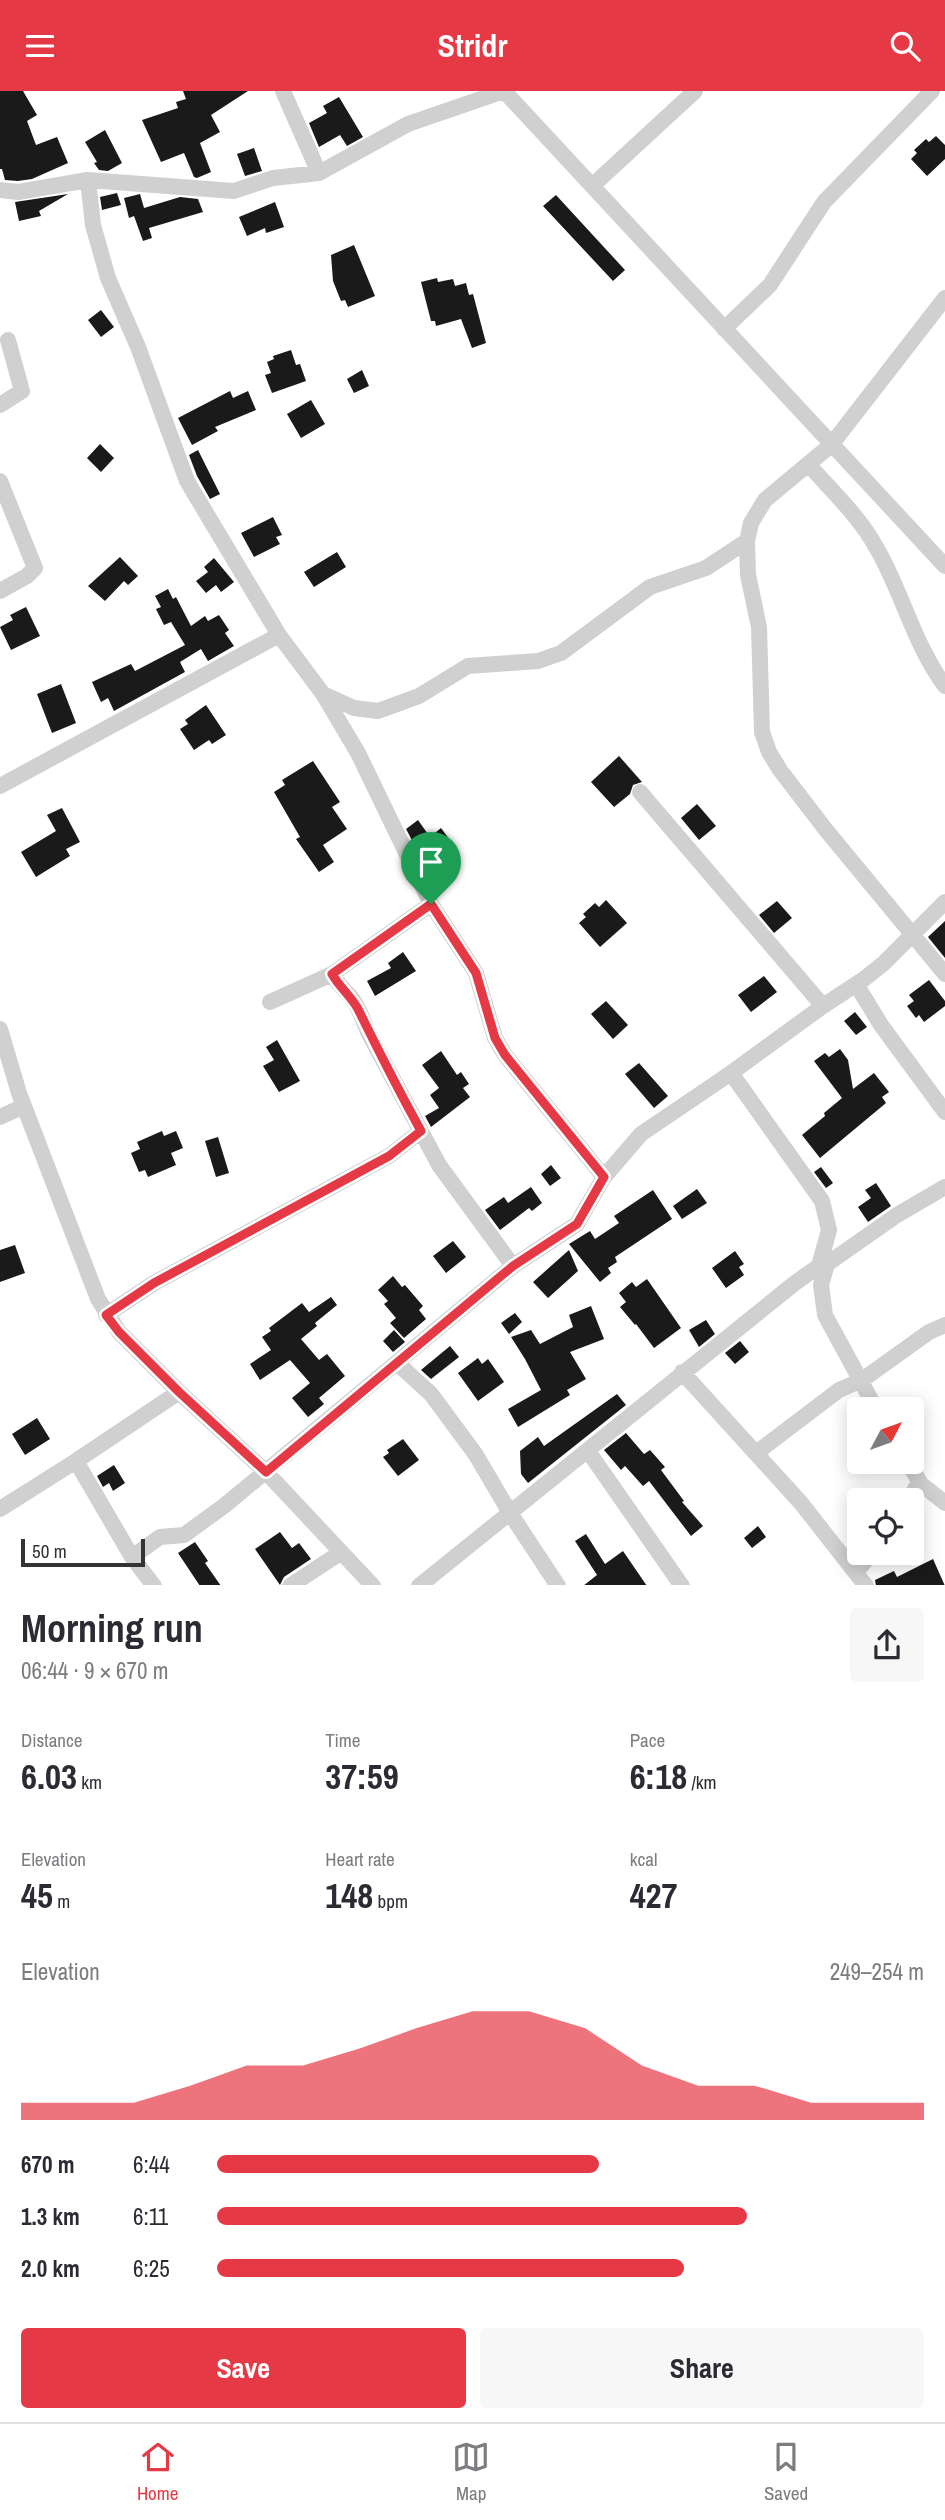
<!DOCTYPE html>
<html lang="en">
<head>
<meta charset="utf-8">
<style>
  :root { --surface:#fff; --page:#f7f7f7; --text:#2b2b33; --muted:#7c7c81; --line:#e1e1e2; --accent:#e63946 }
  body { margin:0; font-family:"Archivo Narrow",sans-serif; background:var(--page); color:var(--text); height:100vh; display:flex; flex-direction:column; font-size:26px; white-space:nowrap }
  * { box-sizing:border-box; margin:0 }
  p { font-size:23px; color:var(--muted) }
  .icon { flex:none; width:38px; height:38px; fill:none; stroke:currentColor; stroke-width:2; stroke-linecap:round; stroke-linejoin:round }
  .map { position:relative; height:1494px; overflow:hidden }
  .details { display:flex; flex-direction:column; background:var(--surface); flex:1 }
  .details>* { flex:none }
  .needle { width:46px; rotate:49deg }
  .fabs { position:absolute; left:847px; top:1306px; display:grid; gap:14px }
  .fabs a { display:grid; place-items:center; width:77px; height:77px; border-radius:7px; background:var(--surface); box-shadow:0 4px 18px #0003; font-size:35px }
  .scale { position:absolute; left:21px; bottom:18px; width:124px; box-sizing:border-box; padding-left:7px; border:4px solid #333; border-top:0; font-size:19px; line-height:24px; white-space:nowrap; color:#333; -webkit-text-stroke:5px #fff; paint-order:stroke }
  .pin { position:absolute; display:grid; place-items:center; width:60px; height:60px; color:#fff; margin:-72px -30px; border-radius:50% 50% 50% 0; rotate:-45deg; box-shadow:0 0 7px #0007 }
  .pin .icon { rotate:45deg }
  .round { display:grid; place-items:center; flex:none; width:74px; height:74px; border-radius:7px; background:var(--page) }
  .summary { display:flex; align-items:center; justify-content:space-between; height:119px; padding:0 21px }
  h1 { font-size:38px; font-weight:800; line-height:52px }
  .metrics { display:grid; grid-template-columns:repeat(3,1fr); gap:10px; height:119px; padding:7px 21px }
  .metrics div { display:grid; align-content:center }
  .metrics b { font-size:35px; font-weight:800 }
  .metrics small { font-size:19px; font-weight:400 }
  .metrics p { font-size:19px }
  .chart { height:196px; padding:14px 21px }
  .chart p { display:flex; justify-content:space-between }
  .chart svg { width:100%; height:126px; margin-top:7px; fill:var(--accent); opacity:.7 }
  .primary-button { display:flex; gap:14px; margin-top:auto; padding:14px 21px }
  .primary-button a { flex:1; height:80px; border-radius:7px; background:var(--accent); color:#fff; font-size:28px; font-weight:800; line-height:80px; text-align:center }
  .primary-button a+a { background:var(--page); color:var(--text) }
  ul { padding:0 21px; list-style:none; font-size:23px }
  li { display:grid; grid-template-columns:112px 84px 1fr; align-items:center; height:52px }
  li i { height:18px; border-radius:9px; background:var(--accent) }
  header { display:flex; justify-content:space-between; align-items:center; height:91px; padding:0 21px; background:var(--accent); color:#fff; font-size:32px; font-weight:800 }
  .menu { display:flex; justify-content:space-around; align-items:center; height:98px; border-top:2px solid var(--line); background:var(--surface); font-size:19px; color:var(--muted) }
  .menu a { display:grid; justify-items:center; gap:4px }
  .menu .on { color:var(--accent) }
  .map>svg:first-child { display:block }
</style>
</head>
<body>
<header><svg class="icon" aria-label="menu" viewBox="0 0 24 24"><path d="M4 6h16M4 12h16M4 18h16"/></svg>Stridr<svg class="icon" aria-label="search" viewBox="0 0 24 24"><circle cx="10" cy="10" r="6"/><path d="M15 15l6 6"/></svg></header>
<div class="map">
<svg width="945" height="1495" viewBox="0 0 945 1495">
  <rect width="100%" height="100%" fill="#fff"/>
  <path fill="#1a1a1a" d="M0,0H23L37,24L27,30L36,54L57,46L68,72L32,88L18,90L5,89L2,78H0Z
    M183,0H248L211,24L220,41L200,52L211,81L197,87L194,86L184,62L161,71L142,29L178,17L176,11L186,8Z
    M339,6L363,46L347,55L340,44L319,56L309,32L327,22L323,15Z
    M105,39L122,72L108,80L99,79L94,72L97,71L85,51Z
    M936,45L945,54V68L927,85L911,68L917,62L914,59L926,48L929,51Z
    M254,57L262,80L245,85L237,63Z
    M117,102L121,114L102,119L100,106Z
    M68,103L39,120L41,125L19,130L15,111Z
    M140,103L144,117L180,106L198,108L203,121L149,137L152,147L143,150L134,125L129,127L124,107Z
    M556,104L625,179L613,190L543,115Z
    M275,111L284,136L266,142L265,137L247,145L239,126Z
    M354,154L375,205L348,216L345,209L341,210L333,190L331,164Z
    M437,187L438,191L453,188L455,195L466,192L469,204L473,203L486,252L472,257L461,228L436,235L435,230H431L421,191Z
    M101,219L114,236L101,246L88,229Z
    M291,259L296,274L300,273L306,290L272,302L265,284L271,282L267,271L274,268L273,265Z
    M362,279L369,295L354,302L347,288Z
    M230,300L233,307L248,300L256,319L215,336L218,340L192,354L178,327Z
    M311,309L325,333L301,347L287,323Z
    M100,353L114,367L101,381L87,367Z
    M198,359L220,403L210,408L197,385L189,364Z
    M273,426L282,444L276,446L280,453L254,466L241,442Z
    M337,461L346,476L314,496L304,481Z
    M120,466L138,485L128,494L124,490L105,510L88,495Z
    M214,467L234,491L221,501L216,494L206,502L196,490L208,481L204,476Z
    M168,498L173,508L176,506L191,535L205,525L208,530L219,524L229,539L225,542L234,555L208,570L201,558L180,571L185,581L114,620L108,607L101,611L92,591L131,573L135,580L185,554L171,531L164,534L156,518L161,516L155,505Z
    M26,516L40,545L11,559L0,536L13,529L10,524Z
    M61,593L76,632L52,642L37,603Z
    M206,614L226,644L212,653L209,649L194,659L180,638L188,633L185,629Z
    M619,665L642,691L633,694L630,703L614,716L591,691Z
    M313,670L340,711L332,716L347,738L323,754L334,771L319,781L296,748L300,746L274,701L285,694L282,689Z
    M697,713L716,735L699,749L681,727Z
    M62,717L80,751L66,758L70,765L36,786L21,761L56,740L47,724Z
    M418,729L430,746L441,737L452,752L426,775L406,738Z
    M606,809L627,832L600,856L579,832L586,826L583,823L595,812L599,816Z
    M777,810L792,827L774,842L759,824Z
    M945,830V867L928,846Z
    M403,861L416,880L375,905L367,890L391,877L388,872Z
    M764,885L777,901L751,921L738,904Z
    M929,889L945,910V915L924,931L919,924L916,927L907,915L914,910L909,904Z
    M606,910L628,934L613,948L591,923Z
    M855,921L867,936L856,944L844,930Z
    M277,949L300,990L279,1001L263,975L274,969L266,956Z
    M840,958L848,969L853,998L874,982L889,1001L882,1006L886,1012L820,1067L802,1044L825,1025L824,1022L842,1007L814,970L825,962L829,966Z
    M441,960L457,984L461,981L469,993L463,997L470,1006L431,1036L425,1025L439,1017L430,1004L439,997L422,974Z
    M639,972L668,1005L654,1017L625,983Z
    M162,1040L164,1045L176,1040L183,1057L171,1062L176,1074L148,1086L145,1079L139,1081L131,1062L140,1058L137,1051Z
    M218,1046L229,1082L216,1086L205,1050Z
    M551,1074L561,1087L550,1095L541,1083Z
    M821,1076L833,1092L826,1097L814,1081Z
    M876,1092L891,1115L868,1131L858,1116L871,1107L865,1099Z
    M531,1096L542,1112L532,1120L529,1117L500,1139L485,1119L504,1106L508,1112Z
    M697,1098L707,1112L682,1128L673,1115Z
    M653,1099L672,1128L615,1166L617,1171L608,1177L611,1182L600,1191L569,1153L590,1140L595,1148L619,1132L614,1125Z
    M453,1150L466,1166L446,1182L433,1165Z
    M15,1154L25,1182L0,1191V1159Z
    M569,1159L578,1180L548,1207L533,1191Z
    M735,1160L744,1173L739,1176L744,1184L726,1197L712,1177Z
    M393,1185L402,1196L405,1194L423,1215L419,1219L426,1228L404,1247L390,1232L396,1227L384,1213L388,1210L378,1199Z
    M647,1188L681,1237L654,1257L636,1233L635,1234L620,1216L626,1211L619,1202L632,1191L636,1196Z
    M331,1206L337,1214L315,1232L317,1235L301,1248L319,1269L327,1263L345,1285L319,1307L324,1313L308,1326L292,1307L310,1292L290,1269L260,1289L250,1273L271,1259L262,1246L271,1240L269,1237L302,1212L309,1221Z
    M591,1215L604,1248L570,1261L586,1288L567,1299L570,1304L518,1336L508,1318L541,1299L525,1268L511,1246L531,1239L540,1253L573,1236L569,1224Z
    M515,1222L522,1231L509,1243L501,1232Z
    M706,1229L715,1243L699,1256L689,1239Z
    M394,1239L405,1251L393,1261L383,1250Z
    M740,1250L749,1261L735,1273L725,1262Z
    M450,1255L459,1266L431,1288L421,1279Z
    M478,1267L482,1273L488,1268L504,1291L478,1310L458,1282Z
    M617,1303L626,1314L528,1392L521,1383L520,1360L538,1346L544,1355Z
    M37,1327L50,1348L25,1364L12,1343Z
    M626,1342L644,1363L650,1359L665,1376L661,1379L684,1410L682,1411L703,1435L691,1445L649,1390L643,1395L625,1375L621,1379L604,1359Z
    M403,1348L419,1369L398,1385L383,1366L389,1362L387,1359Z
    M114,1374L125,1392L113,1400L109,1392L103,1396L97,1385Z
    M758,1435L766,1446L752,1457L744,1447Z
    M280,1441L292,1457L299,1452L311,1468L284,1486L280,1494L255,1458Z
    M586,1443L605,1473L623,1460L647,1495H583L597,1484L575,1450Z
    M195,1451L208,1470L205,1472L221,1495H200L178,1462Z
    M933,1468L945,1495H876L875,1489L894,1480L897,1486Z"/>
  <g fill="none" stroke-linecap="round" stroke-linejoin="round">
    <path stroke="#d0d0d0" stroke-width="16" d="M283,0L319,82
      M504,0L945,475
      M88,89L93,134L108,187L138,256L187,390L279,544L323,603L358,662L431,813L476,882L495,947L505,964L604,1086
      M592,95L695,0
      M0,99L18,101L88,89L234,100L273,87L319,82L408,33L504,0
      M945,207L831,354L765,409L751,432L747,450L748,484L759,536L762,641L769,661L780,679L826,739L945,883
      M724,238L770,194L824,111L932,0
      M0,314L22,300L8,249
      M808,373C831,399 859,425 876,456C902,500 914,554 945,595
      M0,390L35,477L27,485L0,500
      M323,603L354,617L378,620L419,605L468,575L538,570L561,562L650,496L706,477L747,450
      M0,695L279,544
      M640,701L823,915
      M332,883C338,893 343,898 350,905C359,915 363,929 368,941L439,1074L513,1175
      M856,893L881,934L945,1021
      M270,911L332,883L431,813
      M0,938L19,1002L98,1208L119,1241L179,1301L266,1381L373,1495
      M731,982L822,1110L829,1139L819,1175
      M0,1026L24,1015
      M827,1173L821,1194L825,1224L876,1318
      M106,1224L154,1192L389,1065L421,1040
      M397,1272L431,1303L476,1364L510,1422L558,1495
      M682,1281L801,1412L866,1495
      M588,1360L682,1495
      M756,1362L839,1299L862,1289L929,1241L945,1234
      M76,1370L132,1466L154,1495
      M907,1370L921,1393L945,1412
      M909,1409L915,1398L921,1393
      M0,1418L76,1370L179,1301
      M132,1466L160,1446L184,1444L224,1415L513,1175L577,1133L604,1086L641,1043L731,982L823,915L864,888L884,872L945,811
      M856,1481L873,1461
      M290,1495L340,1462
      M419,1495L795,1192L819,1175L827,1173L897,1124L945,1096"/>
  </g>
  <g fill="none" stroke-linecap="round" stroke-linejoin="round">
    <g stroke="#fff" stroke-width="14">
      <path id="route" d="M431,813L476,882L495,947L505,964L604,1086L577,1133L513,1175L266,1381L179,1301L119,1241L106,1224L154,1192L389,1065L421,1040C399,1000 378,959 358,918C351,905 340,897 332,883Z"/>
    </g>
    <use href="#route" stroke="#e63946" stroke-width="9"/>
  </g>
</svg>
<div class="fabs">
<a><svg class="needle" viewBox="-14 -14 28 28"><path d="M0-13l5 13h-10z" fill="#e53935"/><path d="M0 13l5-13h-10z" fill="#7c7c81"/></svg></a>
<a><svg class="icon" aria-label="locate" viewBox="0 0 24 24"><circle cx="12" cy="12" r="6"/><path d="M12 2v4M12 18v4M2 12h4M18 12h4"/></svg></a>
</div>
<div class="scale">50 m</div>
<div class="pin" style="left:431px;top:813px;background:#1e9e55"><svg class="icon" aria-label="arrive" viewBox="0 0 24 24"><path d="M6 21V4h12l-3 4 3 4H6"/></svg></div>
</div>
<section class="details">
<div class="summary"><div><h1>Morning run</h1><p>06:44 · 9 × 670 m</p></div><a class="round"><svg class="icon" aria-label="share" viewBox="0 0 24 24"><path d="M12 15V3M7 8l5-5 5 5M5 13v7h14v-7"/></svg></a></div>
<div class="metrics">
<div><p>Distance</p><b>6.03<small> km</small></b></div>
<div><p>Time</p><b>37:59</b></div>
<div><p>Pace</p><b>6:18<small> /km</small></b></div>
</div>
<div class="metrics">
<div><p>Elevation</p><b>45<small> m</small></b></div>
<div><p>Heart rate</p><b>148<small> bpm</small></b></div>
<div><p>kcal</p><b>427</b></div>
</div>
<div class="chart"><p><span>Elevation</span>249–254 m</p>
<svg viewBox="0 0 160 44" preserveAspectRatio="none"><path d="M0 44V38L10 38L20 38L30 32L40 25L50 25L60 19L70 12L80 6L90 6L100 12L110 25L120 32L130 32L140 38L150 38L160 38V44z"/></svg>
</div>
<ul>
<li><b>670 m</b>6:44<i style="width:54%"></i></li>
<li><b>1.3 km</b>6:11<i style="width:75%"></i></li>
<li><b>2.0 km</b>6:25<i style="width:66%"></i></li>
</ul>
<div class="primary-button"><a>Save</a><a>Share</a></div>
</section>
<nav class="menu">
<a class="on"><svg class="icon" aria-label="home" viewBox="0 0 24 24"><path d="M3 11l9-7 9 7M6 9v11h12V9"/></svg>Home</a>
<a><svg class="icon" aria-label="map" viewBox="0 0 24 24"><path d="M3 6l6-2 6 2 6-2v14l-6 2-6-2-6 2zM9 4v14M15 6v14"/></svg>Map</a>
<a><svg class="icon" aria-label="saved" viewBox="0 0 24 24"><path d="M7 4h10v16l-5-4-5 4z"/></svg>Saved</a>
</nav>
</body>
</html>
